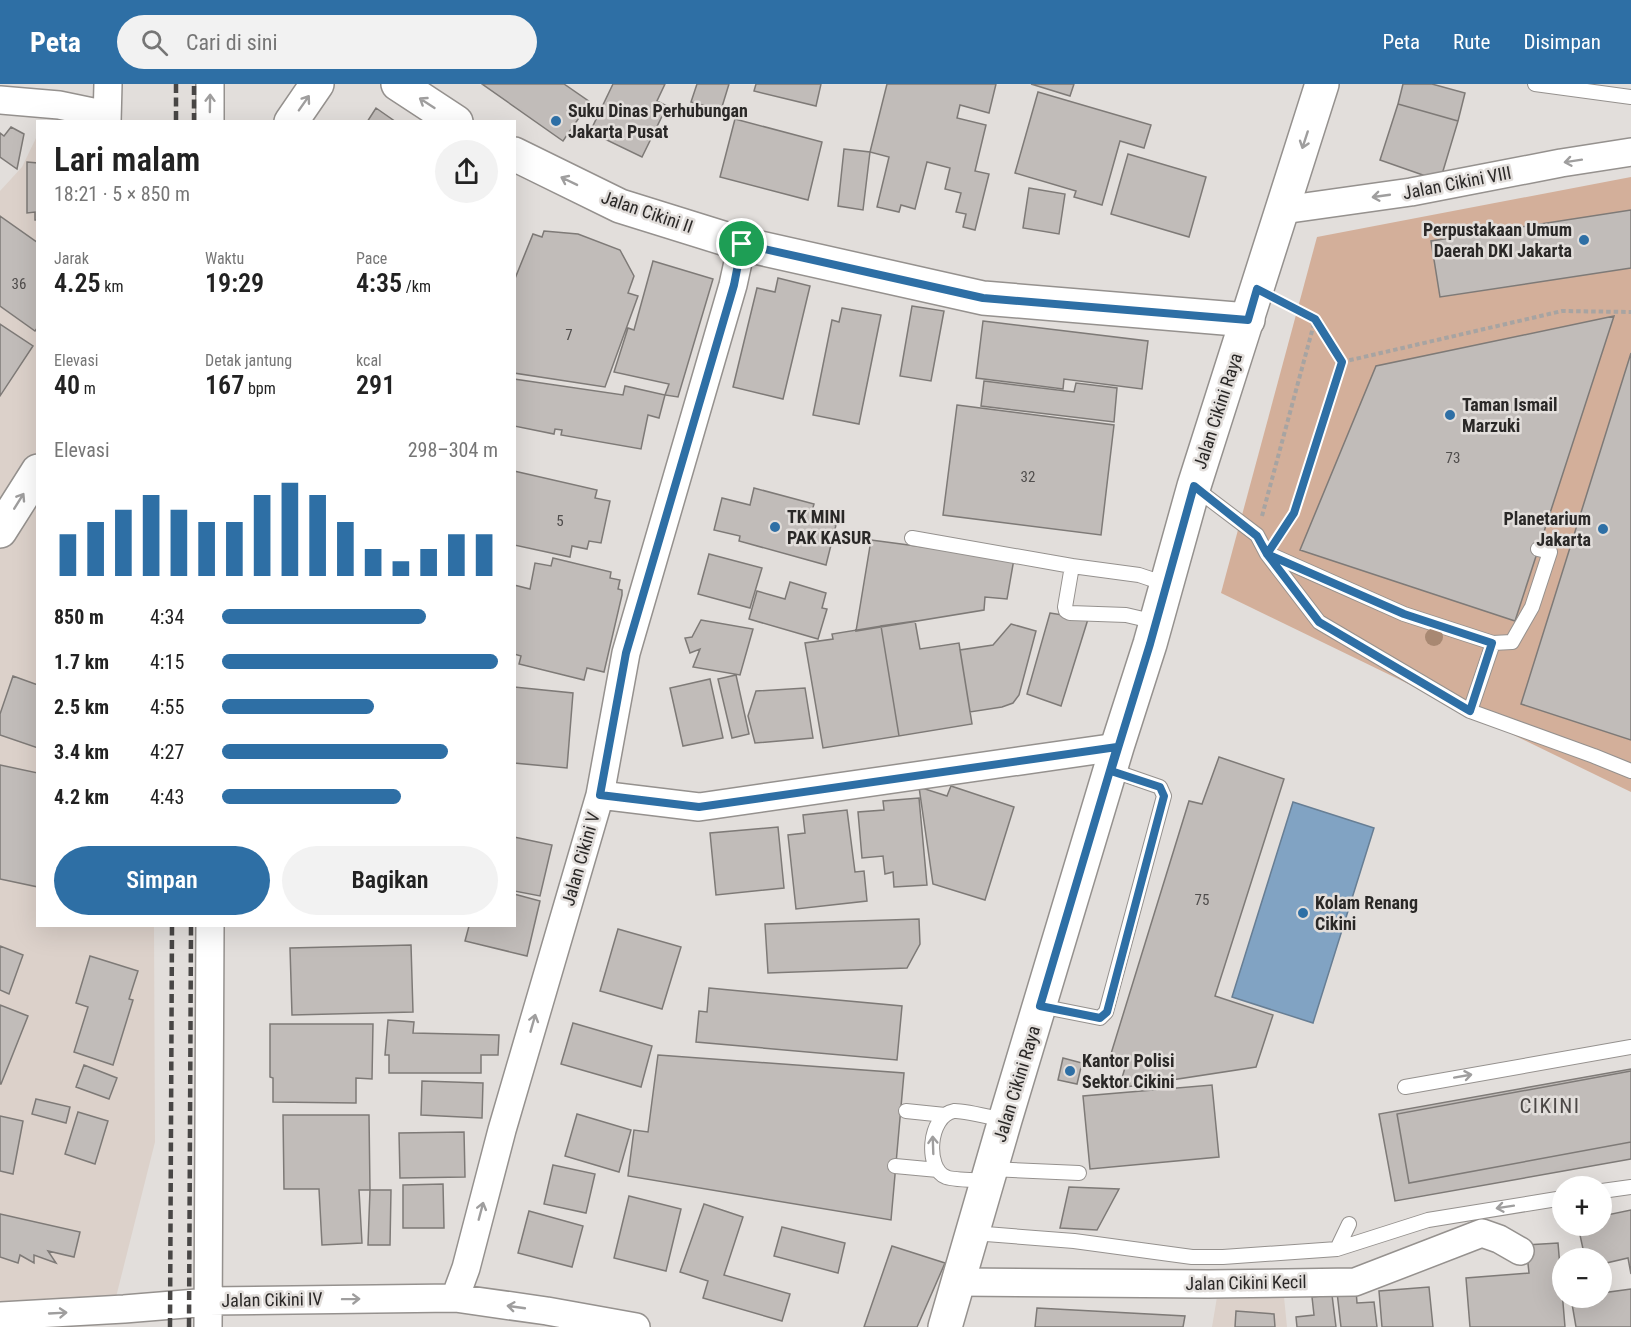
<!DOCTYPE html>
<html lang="id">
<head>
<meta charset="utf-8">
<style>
  :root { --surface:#fff; --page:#f2f2f2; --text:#222; --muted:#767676; --accent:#2e6fa5 }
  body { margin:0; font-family:"Roboto Condensed",sans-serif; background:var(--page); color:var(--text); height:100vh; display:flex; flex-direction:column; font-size:22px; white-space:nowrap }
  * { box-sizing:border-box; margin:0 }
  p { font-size:20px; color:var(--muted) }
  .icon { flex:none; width:33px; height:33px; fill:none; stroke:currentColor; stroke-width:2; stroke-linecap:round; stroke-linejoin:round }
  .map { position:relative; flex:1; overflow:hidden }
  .details { position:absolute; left:36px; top:36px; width:480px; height:807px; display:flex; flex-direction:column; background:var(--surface); border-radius:0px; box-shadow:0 6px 24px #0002 }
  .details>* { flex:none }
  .fabs { position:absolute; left:1552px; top:1092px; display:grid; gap:12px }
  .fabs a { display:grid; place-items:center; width:60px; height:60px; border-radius:50%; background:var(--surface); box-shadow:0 6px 24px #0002; font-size:30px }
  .pin { position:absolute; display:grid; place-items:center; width:51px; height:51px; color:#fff; margin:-26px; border:3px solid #fff; border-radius:50%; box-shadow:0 2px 6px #0007 }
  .round { display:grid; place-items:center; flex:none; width:63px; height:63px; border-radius:32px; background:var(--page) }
  .headline { display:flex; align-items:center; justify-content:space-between; height:102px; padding:0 18px }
  h1 { font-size:33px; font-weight:600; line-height:45px }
  .stats { display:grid; grid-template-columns:repeat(3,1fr); gap:9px; height:102px; padding:6px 18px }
  .stats div { display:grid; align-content:center }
  .stats b { font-size:26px; font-weight:600 }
  .stats small { font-size:16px; font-weight:400 }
  .stats p { font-size:16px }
  .chart { height:168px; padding:12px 18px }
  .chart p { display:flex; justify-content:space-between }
  .chart svg { width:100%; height:108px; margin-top:6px; stroke:var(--accent); stroke-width:6 }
  .primary-button { display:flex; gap:12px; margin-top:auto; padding:12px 18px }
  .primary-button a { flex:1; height:69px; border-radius:36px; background:var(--accent); color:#fff; font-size:24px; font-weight:600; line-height:69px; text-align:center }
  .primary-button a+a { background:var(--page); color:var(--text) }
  ul { padding:0 18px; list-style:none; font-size:20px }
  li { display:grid; grid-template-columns:96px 72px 1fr; align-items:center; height:45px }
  li i { height:15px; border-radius:8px; background:var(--accent) }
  header { display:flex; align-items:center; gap:36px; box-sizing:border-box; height:84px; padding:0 30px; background:var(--accent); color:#fff }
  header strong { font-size:28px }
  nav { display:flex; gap:33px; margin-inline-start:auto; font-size:21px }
  .search { width:420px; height:54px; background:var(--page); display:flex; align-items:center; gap:15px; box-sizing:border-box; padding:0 21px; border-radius:33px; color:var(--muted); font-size:22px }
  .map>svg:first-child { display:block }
</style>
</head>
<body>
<header>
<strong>Peta</strong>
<div class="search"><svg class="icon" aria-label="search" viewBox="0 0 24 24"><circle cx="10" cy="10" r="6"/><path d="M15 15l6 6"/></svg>Cari di sini</div>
<nav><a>Peta</a><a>Rute</a><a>Disimpan</a></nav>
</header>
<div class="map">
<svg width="1631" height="1243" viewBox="0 0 1631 1243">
  <rect width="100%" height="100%" fill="#e2dedb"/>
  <path fill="#dcd1ca" d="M37,52L38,842H154L155,1058L113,1225H0V107L22,83Z
    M1217,1213H1284L1287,1243H1212Z"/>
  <path fill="#d3af9a" d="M1631,93V708L1221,509L1317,153Z"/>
  <path fill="#81a3c3" stroke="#677e94" stroke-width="1.5" d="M1293,718L1374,744L1313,939L1232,913Z"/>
  <path fill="#c1bcb9" stroke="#7e7a77" stroke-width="1.5" d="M482,0H564L590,18L563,57Z
    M613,0H665L657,17L667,22L642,73L590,48Z
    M697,0H729L721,26L691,18Z
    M756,0H821L816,22L754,7Z
    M887,0H996L989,29L960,21L957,34L986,41L975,87L989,90L975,146L963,143L966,130L956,128L961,109L945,105L950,84L927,78L915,125L901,121L899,128L877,123L889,73L870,68Z
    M1031,0H1074L1070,12Z
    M1403,0H1432L1465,9L1458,37L1398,20Z
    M1038,8L1151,41L1144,64L1120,57L1102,121L1074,113L1076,107L1015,89Z
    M1398,20L1458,37L1440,97L1380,76Z
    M376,24L396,38H367Z
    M735,35L822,58L808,116L720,93Z
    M11,43L24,50L17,85L0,73V49L4,52Z
    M844,65L870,68L863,126L838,122Z
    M1128,70L1206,93L1189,153L1111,130Z
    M27,78L38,79V136H35V128L27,129Z
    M1029,104L1065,110L1059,150L1023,144Z
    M1631,126V184L1440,213L1431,157Z
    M0,132L38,159V243L35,247L0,222Z
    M544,147L578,150L620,166L634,192L628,209L638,212L605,303L514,289V197L533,150L542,153Z
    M653,177L713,195L678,313L665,311L669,300L614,288L628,244L634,246Z
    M778,194L810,202L783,315L733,303L757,204L775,208Z
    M912,222L944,227L931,297L900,292Z
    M842,224L881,231L859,340L813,331L832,236L839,238Z
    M1614,232L1515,537L1300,466L1376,282Z
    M983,237L1148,257L1142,305L1064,295L1063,305L976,294Z
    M0,240L33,262L0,312Z
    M1631,269V656L1521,620Z
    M514,295L623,311L625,302L665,311L659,334L648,331L641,365L561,351L562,346L555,345L554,350L514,342Z
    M984,297L1074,308L1076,299L1117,304L1114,338L981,322Z
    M957,321L1114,341L1101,451L943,431Z
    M514,387L597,406L595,414L610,417L601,459L589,457L587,465L572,462L570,473L514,461Z
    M754,404L814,420L810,434L836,441L826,481L739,457L740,452L714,446L722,414L750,421Z
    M871,456L1014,475L1007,515L985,513L984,526L856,547Z
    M709,470L762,484L750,524L698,510Z
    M553,474L611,488L610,494L620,496L618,505L622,506V511L604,588L587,584L584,596L519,580L521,572L514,570V501L530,505L535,479L551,482Z
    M790,498L826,509L822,524L827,525L818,555L749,535L757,507L785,515Z
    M1050,529L1088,535L1061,622L1027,610Z
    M701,536L753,545L740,591L693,583L700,565L690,569L685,554L692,553Z
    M915,537L920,565L959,559L972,640L899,652L881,542Z
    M1011,540L1036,547L1019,611L1013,619L1002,623L970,628L960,566L993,561Z
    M881,542L899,652L823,664L805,559L833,555L832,550Z
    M736,591L749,650L732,654L718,595Z
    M13,592L38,601V664L0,651V630Z
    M710,595L723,654L683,662L670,604Z
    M514,603L573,609L567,684L514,679Z
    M805,604L813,654L755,659L748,632L756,607Z
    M1219,673L1284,695L1215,912L1273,931L1256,983L1119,1004L1127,977L1110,973L1189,717L1202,720Z
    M0,681L38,689V803L0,795Z
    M951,702L1014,723L985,816L933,800L919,703L947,712Z
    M919,714L927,801L894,803L893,788L885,790L883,772L862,774L858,728L884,726L883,717Z
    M847,726L855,788L864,787L867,817L796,825L788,751L805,749L803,731Z
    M778,743L784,804L716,811L710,749Z
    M514,753L552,761L540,812L514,807Z
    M514,810L540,817L527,872L465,857L469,842H514Z
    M919,835L920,860L907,884L768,889L765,840Z
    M618,845L681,863L662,925L600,907Z
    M411,861L413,928L292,931L290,864Z
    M0,862L23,871L9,910L0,906Z
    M90,872L138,887L129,915L133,916L113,981L74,968L88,923L76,919Z
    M709,904L902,922L897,976L696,958L699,927L707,928Z
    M0,921L28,932L1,1000H0Z
    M388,936L414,938L413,949L499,951L498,971H481V989H389V971H385Z
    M573,939L652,962L641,1003L561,980Z
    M270,940H373L372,995L356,994V1019L273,1018V994L270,993Z
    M658,971L904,989L891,1136L628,1092L634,1046L648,1048Z
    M1063,974L1082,979L1077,1000L1058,996Z
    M84,981L117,994L109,1015L76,1003Z
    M1631,985V1075L1395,1117L1379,1030Z
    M1631,987V1058L1409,1099L1397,1030Z
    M422,997L483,999L482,1034L421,1031Z
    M1212,1001L1219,1073L1090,1085L1083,1012Z
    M36,1015L70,1023L66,1039L32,1030Z
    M78,1028L108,1037L95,1080L65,1070Z
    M577,1030L631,1046L619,1088L565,1072Z
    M283,1031H369L370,1106H359L362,1159L322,1161L319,1105H284Z
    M0,1032L23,1037L13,1090L0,1087Z
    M464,1048L465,1093L400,1094L399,1049Z
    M553,1081L595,1090L586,1129L544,1120Z
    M443,1100L444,1144H403V1101Z
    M1069,1103L1119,1105L1097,1146L1060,1144Z
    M370,1106H391L390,1161H368Z
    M629,1112L681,1125L666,1187L614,1174Z
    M704,1120L743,1133L724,1191L790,1210L782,1237L703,1214L708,1197L680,1188Z
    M1631,1126V1190L1628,1174L1602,1180V1174H1585L1578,1142H1602V1132Z
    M529,1127L583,1142L572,1183L518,1169Z
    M0,1130L80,1148L74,1173L48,1167L56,1179L34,1171V1179L20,1171L18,1179L0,1173Z
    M782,1143L845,1159L838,1189L774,1172Z
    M1558,1159L1565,1243H1470L1466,1194L1529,1189L1526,1161Z
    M892,1162L945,1179L917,1243H864Z
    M1429,1203L1433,1243H1382L1379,1207Z
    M1631,1205V1243H1576L1571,1214H1602V1209Z
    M1356,1206L1357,1219L1374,1218L1377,1243H1341L1337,1208Z
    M1332,1211L1336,1243H1297L1296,1233L1314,1231L1312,1213Z
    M1037,1224L1185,1232L1183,1243H1035Z
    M1236,1227L1274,1230L1275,1243H1235Z"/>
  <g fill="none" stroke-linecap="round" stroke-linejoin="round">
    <g stroke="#95918e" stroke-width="16">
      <path id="service" d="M1535,0L1631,13
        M1195,404L1257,451L1267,470L1319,538L1470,627L1594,672L1631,687
        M912,454L1072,482L1065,523L1066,527L1070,529L1126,531L1156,538
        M1269,470L1404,530L1493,559L1470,627
        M1072,482L1139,491L1166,500
        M1493,559L1512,558L1532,523L1550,468L1538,465
        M1040,922L1100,934L1106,928L1164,712L1160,703L1111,686
        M1405,1003L1631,963
        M906,1027L945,1031
        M895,1082L938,1086
        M991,1085L1079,1089
        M988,1097C980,1096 951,1096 946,1093C925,1085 928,1032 954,1027C961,1026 995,1034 1005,1036
        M1602,1107L1631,1103
        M973,1149L1074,1157L1192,1173H1223L1337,1165L1428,1136L1563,1114
        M1337,1165L1349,1140"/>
    </g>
    <g stroke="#95918e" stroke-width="30">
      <path id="minor" d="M0,16L59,21L107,31
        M107,38L108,0
        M210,38V0
        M1283,126L1411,108L1561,79L1631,68
        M600,711L699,723L1117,663
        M958,1198L1208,1200L1355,1198L1482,1149L1499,1155L1520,1167
        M455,1214L466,1184L502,1046L600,711L626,569L733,201L742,160
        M0,1232L124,1225L197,1219L208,1217L455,1214L547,1227L636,1243
        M208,1243L210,842"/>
    </g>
    <g stroke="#95918e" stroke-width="36">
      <path id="tertiary" d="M398,0L456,38
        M514,70L620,122L742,160L983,214L1248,236"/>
    </g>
    <g stroke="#95918e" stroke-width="36">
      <path id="secondary" d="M291,38L317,0
        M0,447L38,387
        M945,1243L1005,1036L1117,663L1150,560L1194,402L1322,0"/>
    </g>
    <path stroke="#a7a4a2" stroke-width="4" stroke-dasharray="4.5 3" stroke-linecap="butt" d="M1342,278L1562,227L1631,228
      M1262,432L1315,236
      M1280,450L1294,429L1342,278L1315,235L1284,219"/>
    <use href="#service" stroke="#fff" stroke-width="14"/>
    <use href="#minor" stroke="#fff" stroke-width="27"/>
    <use href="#tertiary" stroke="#fff" stroke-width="33"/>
    <use href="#secondary" stroke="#fff" stroke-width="33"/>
    <path stroke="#484645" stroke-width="4.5" stroke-dasharray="9 4.5" stroke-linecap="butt" d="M176,0V38
      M194,38V0
      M170,1243L172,842
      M189,1243L191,842"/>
  </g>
  <circle fill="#a88872" cx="1434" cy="553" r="9"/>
  <defs><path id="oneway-shaft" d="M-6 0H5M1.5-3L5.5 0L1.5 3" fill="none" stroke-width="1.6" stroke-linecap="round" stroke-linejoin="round" transform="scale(1.5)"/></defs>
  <g stroke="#9f9e9e">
    <use href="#oneway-shaft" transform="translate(210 19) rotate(-89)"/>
    <use href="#oneway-shaft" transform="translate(304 19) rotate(-55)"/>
    <use href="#oneway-shaft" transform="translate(427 19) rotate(-147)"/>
    <use href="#oneway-shaft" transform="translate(1305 56) rotate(108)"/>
    <use href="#oneway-shaft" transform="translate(1573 77) rotate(171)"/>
    <use href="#oneway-shaft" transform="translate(569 97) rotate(-154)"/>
    <use href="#oneway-shaft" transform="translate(1381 112) rotate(172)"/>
    <use href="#oneway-shaft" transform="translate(19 417) rotate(-58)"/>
    <use href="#oneway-shaft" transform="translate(533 939) rotate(-74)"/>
    <use href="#oneway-shaft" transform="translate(1463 992) rotate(-10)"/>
    <use href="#oneway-shaft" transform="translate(933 1061) rotate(-92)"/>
    <use href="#oneway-shaft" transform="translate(1505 1123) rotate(171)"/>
    <use href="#oneway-shaft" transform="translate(481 1127) rotate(-75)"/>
    <use href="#oneway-shaft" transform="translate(351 1215) rotate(-1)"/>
    <use href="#oneway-shaft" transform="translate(516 1223) rotate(-172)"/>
    <use href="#oneway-shaft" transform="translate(58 1229) rotate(-3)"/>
  </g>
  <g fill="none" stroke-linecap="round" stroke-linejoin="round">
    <g stroke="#fff" stroke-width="12">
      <path id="route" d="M742,160L734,201L626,569L600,711L699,723L1117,663L1040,922L1100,934L1107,928L1164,712L1160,703L1111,687L1150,560L1194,402L1257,452L1267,470L1319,538L1470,627L1492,559L1404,530L1267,470L1294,429L1342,278L1315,235L1257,205L1248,236L983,214L742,160"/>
    </g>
    <use href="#route" stroke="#2e6fa5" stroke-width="8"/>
  </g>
  <g fill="#2e6fa5" stroke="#e2dedb" stroke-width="2">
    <circle cx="556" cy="37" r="6"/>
    <circle cx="1584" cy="156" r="6"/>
    <circle cx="1450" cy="331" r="6"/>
    <circle cx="775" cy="443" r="6"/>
    <circle cx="1603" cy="445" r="6"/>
    <circle cx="1303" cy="829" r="6"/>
    <circle cx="1070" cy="987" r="6"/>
  </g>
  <g text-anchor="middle" stroke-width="5" stroke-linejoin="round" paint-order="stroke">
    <g font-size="15" fill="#504d4c">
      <text x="19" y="205">36</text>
      <text x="569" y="256">7</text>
      <text x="1453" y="379">73</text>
      <text x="1028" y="398">32</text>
      <text x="560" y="442">5</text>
      <text x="1202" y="821">75</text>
    </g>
    <g font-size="18" font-weight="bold" fill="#2a2827" stroke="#e2dedb" text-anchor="start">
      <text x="568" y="33">Suku Dinas Perhubungan<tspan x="568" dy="21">Jakarta Pusat</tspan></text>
      <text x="1572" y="152" text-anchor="end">Perpustakaan Umum<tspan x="1572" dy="21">Daerah DKI Jakarta</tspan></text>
      <text x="1462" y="327">Taman Ismail<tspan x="1462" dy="21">Marzuki</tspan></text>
      <text x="787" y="439">TK MINI<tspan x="787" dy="21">PAK KASUR</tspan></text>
      <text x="1591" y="441" text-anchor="end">Planetarium<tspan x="1591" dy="21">Jakarta</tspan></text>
      <text x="1315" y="825">Kolam Renang<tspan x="1315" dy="21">Cikini</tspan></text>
      <text x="1082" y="983">Kantor Polisi<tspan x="1082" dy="21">Sektor Cikini</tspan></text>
    </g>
    <g font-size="18" fill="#2a2827" stroke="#e2dedb">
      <text transform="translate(1457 99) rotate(-11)" y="6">Jalan Cikini VIII</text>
      <text transform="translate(647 128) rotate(19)" y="6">Jalan Cikini II</text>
      <text transform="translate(1218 327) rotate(-72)" y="6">Jalan Cikini Raya</text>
      <text transform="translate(581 775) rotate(-74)" y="6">Jalan Cikini V</text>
      <text transform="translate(1017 1000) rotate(-73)" y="6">Jalan Cikini Raya</text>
      <text transform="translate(1246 1199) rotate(-1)" y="6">Jalan Cikini Kecil</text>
      <text transform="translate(272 1216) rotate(-1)" y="6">Jalan Cikini IV</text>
    </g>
    <g font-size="21" letter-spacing="1.5" fill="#4c4846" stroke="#e2dedb">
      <text x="1550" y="1029">CIKINI</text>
    </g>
  </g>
</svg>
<div class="fabs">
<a>+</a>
<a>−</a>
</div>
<div class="pin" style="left:742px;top:160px;background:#1e9e55"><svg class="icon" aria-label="arrive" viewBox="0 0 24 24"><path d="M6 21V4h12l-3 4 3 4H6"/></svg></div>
<section class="details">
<div class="headline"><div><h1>Lari malam</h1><p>18:21 · 5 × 850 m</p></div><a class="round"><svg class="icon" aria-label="share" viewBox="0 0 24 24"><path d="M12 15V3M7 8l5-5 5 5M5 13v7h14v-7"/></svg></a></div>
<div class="stats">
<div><p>Jarak</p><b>4.25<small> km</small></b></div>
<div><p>Waktu</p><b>19:29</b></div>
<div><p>Pace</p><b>4:35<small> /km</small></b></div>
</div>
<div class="stats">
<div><p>Elevasi</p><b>40<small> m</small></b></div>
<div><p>Detak jantung</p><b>167<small> bpm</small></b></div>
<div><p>kcal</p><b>291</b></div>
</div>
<div class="chart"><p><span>Elevasi</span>298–304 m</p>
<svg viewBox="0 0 160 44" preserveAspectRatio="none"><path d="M5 44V27M15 44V22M25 44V17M35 44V11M45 44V17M55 44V22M65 44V22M75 44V11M85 44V6M95 44V11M105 44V22M115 44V33M125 44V38M135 44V33M145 44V27M155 44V27"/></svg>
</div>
<ul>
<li><b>850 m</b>4:34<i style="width:74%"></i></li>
<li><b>1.7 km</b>4:15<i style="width:100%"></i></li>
<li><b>2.5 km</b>4:55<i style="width:55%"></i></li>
<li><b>3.4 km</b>4:27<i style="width:82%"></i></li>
<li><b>4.2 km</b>4:43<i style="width:65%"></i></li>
</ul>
<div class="primary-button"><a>Simpan</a><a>Bagikan</a></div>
</section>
</div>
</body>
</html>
